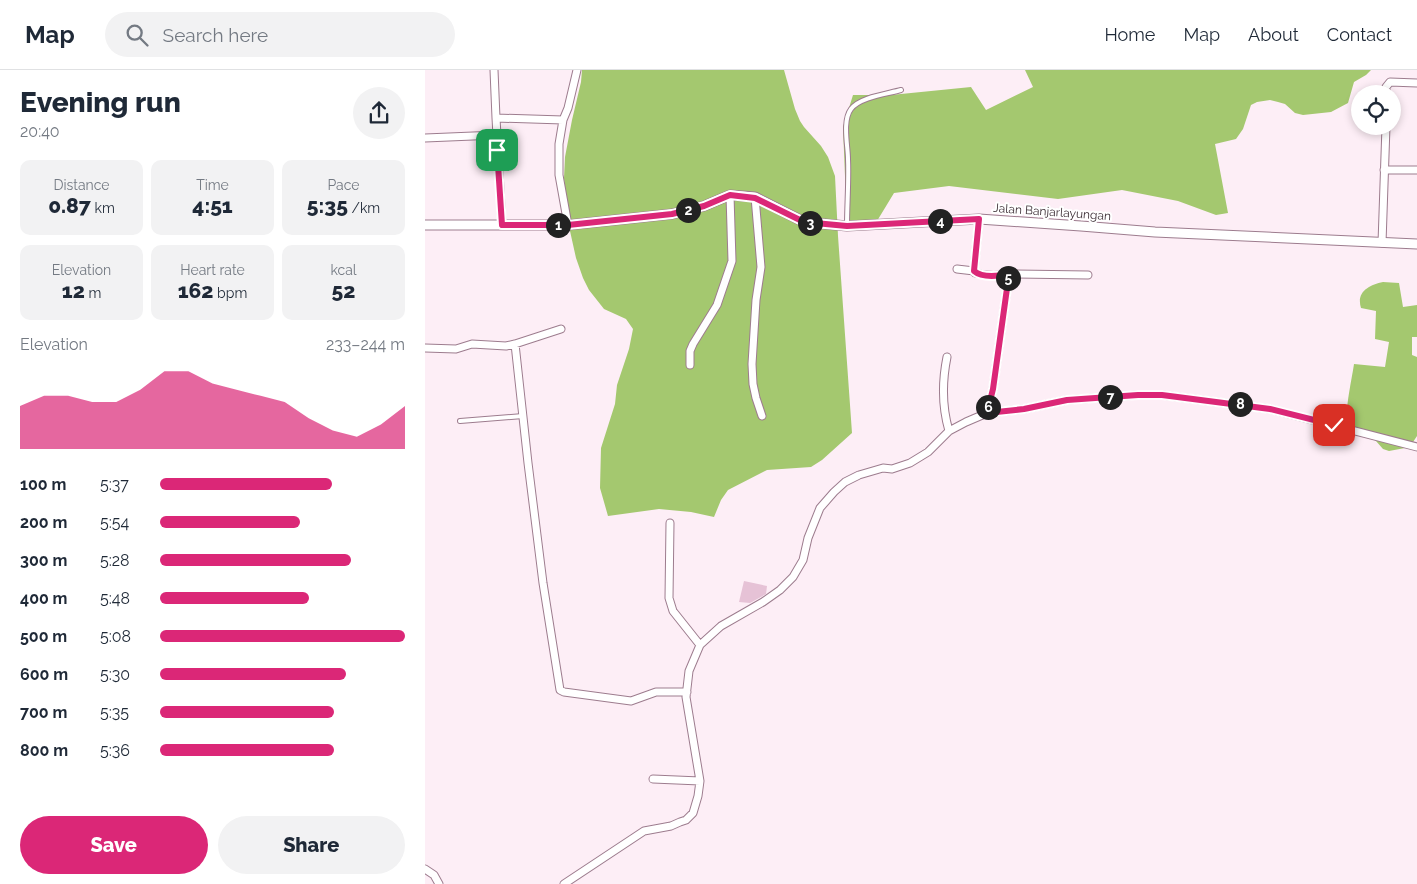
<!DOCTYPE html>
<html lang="en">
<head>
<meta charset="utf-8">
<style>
  :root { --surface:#fff; --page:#f2f2f3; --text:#1f2937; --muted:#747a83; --line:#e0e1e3; --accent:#db2777 }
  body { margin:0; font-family:Raleway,sans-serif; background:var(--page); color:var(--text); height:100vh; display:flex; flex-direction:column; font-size:19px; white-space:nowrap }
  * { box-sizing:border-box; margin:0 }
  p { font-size:16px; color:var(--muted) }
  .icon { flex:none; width:28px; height:28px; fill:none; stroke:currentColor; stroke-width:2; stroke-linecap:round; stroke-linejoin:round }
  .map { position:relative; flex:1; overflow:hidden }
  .side { display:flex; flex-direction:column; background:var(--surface); width:425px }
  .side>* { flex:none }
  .buttons { position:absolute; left:926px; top:15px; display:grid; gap:10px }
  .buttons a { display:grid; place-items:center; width:50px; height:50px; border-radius:50%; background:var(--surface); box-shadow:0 2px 8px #0003; font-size:25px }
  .pin { position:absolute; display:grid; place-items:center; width:42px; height:42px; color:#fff; margin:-21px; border-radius:10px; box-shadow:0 2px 8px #0006 }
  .km { position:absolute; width:25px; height:25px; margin:-12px; border-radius:50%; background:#222; color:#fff; font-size:14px; line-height:25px; text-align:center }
  .round { display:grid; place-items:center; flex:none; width:52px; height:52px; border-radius:26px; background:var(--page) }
  .headline { display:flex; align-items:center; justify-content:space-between; height:85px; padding:0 20px }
  h1 { font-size:28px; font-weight:800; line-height:38px }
  .figures { display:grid; grid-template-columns:repeat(3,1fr); gap:8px; height:85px; padding:5px 20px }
  .figures div { display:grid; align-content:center; border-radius:10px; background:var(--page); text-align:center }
  .figures b { font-size:21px; font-weight:800 }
  .figures small { font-size:14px; font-weight:400 }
  .figures p { font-size:14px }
  .chart { height:140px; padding:10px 20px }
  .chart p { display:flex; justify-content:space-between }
  .chart svg { width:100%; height:90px; margin-top:5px; fill:var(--accent); opacity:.7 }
  .action { display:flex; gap:10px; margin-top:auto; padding:10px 20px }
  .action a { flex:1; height:58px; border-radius:30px; background:var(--accent); color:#fff; font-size:20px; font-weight:800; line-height:58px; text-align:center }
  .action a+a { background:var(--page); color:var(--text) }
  ul { padding:0 20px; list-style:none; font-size:16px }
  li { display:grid; grid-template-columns:80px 60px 1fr; align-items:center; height:38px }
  li i { height:12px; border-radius:6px; background:var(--accent) }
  header { display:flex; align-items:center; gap:30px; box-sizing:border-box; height:70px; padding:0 25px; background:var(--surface); border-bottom:1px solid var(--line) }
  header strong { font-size:24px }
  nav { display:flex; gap:28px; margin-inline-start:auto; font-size:18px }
  .search { width:350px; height:45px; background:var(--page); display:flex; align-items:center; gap:12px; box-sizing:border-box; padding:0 18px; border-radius:28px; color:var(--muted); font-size:19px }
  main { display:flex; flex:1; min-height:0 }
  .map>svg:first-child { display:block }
</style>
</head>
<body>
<header>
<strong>Map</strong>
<div class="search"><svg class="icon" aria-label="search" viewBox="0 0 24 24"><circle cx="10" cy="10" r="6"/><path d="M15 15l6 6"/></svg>Search here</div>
<nav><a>Home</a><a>Map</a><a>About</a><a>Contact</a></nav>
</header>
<main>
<section class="side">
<div class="headline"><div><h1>Evening run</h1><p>20:40</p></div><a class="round"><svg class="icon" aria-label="share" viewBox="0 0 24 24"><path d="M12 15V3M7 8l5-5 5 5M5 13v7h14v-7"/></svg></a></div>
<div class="figures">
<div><p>Distance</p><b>0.87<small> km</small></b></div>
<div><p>Time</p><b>4:51</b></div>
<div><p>Pace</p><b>5:35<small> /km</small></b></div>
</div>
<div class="figures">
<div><p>Elevation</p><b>12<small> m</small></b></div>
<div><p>Heart rate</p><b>162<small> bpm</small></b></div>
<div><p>kcal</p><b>52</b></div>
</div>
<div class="chart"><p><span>Elevation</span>233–244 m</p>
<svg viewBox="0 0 160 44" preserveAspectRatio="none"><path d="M0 44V23L10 18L20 18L30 21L40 21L50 15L60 6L70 6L80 12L90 15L100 18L110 21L120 29L130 35L140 38L150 32L160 23V44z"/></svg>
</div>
<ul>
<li><b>100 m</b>5:37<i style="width:70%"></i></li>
<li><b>200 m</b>5:54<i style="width:57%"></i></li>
<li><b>300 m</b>5:28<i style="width:78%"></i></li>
<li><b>400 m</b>5:48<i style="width:61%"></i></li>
<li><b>500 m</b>5:08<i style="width:100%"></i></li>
<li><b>600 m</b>5:30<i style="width:76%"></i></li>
<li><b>700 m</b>5:35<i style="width:71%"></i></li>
<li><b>800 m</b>5:36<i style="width:71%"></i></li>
</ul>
<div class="action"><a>Save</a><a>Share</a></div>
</section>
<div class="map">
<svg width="992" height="814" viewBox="0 0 992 814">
  <rect width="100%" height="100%" fill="#fdeef6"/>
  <path fill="#a4c86f" d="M157,0H359L370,39L375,51L379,57L396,76L403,87L410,106L413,166L427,363L397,390L386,397L342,400L303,420L296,430L289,447L266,442L234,439L183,446L175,418L176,378L190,334L192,315L204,279L208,259L201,249L179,239L164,220L158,208L151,188L141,143L139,108L140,87L147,50L156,12Z
    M600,0H946L941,5L929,12L923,33L906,42L878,45L870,43L860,34L853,32L845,30L832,32L826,35L818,59L811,69L790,74L803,143L791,145L753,131L697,120L633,129L524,116L469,123L452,151L422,155L418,57L428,25H466L546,17L561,40L608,17Z
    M958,212L974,213L978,237L992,235V267H987V285L992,287V366L986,375L980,378L964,381L958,379L951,371L946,368L924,363C917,351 927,309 929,294L960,297L964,272L950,269L951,241L936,238C931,222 944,215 958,212Z"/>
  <path fill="#e6c2d6" d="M319,511L342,516L341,524L325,533L314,532Z"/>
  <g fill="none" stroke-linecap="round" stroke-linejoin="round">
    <g stroke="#9d7c8e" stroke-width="6">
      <path id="service" d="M422,156C422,134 424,111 423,89C423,76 417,51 426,39C435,27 462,24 476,20
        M35,351L98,346"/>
    </g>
    <g stroke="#9d7c8e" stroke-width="9">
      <path id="minor" d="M69,0L71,48
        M961,24V17L965,12L992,13
        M0,68L72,65
        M959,100H992
        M330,127L336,197L331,230L327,294L328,314L331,328L337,346
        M554,149L549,201L550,203C561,206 573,206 584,204L568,319L562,343
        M77,155L71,48L138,50
        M143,155L134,105V74L138,50L143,38L152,0
        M957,173L961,56
        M532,199L549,201
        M584,204L663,205
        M90,274L103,393L118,513L135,620L139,622L206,631L231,622H262
        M0,278L31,279L47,274L81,276L90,274L136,259
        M522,287C517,312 517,337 524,361
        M265,295V281L268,274L292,235L307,191L305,125
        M245,453L244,528L248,541L275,575
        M228,709L275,711
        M0,799L9,805L14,814
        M139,814L219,761L246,756L255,752L261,750L268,743L273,726L275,711L261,627L264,601L275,575L296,556L338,532L355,520L368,507L378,490L383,468L395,438L409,422L420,412L434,405L458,398L467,399L485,393L503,382L524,361L541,352L562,343L599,339L642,330L713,325H737L845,339L992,377"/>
    </g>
    <g stroke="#9d7c8e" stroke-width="11">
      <path id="tertiary" d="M0,155H143L247,144L279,136L305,125L330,127L379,152L422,156L554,149L656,156L730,162L992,174"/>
    </g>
    <use href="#service" stroke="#fff" stroke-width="4"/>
    <use href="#minor" stroke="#fff" stroke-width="7"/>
    <use href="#tertiary" stroke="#fff" stroke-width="9"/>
  </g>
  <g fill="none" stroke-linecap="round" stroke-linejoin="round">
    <g stroke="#fff" stroke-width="10">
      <path id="route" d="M72,80L77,155H143L247,144L279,136L305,125L330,128L379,152L422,156L554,149L549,201C557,208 574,206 584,204L568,319L562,343L599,339L642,330L713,325H737L845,339L909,355"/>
    </g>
    <use href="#route" stroke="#db2777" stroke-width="6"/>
  </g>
  <g text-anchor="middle" stroke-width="4" stroke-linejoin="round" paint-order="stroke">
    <g font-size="12" fill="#3b2d34" stroke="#fff">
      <text transform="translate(627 142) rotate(4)" y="4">Jalan Banjarlayungan</text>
    </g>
  </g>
</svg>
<div class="buttons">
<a><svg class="icon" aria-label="locate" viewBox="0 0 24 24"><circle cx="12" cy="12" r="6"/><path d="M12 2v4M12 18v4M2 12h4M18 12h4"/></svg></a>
</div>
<div class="pin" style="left:72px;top:80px;background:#1e9e55"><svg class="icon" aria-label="arrive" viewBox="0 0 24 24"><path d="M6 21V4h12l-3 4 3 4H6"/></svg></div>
<div class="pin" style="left:909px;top:355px;background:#d93025"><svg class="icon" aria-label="check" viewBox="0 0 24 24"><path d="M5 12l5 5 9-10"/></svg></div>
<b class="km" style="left:133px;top:155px">1</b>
<b class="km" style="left:263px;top:140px">2</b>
<b class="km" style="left:385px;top:153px">3</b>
<b class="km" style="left:515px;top:151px">4</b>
<b class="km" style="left:583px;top:208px">5</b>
<b class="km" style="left:563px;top:337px">6</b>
<b class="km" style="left:685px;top:327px">7</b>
<b class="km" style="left:815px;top:334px">8</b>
</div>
</main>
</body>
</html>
